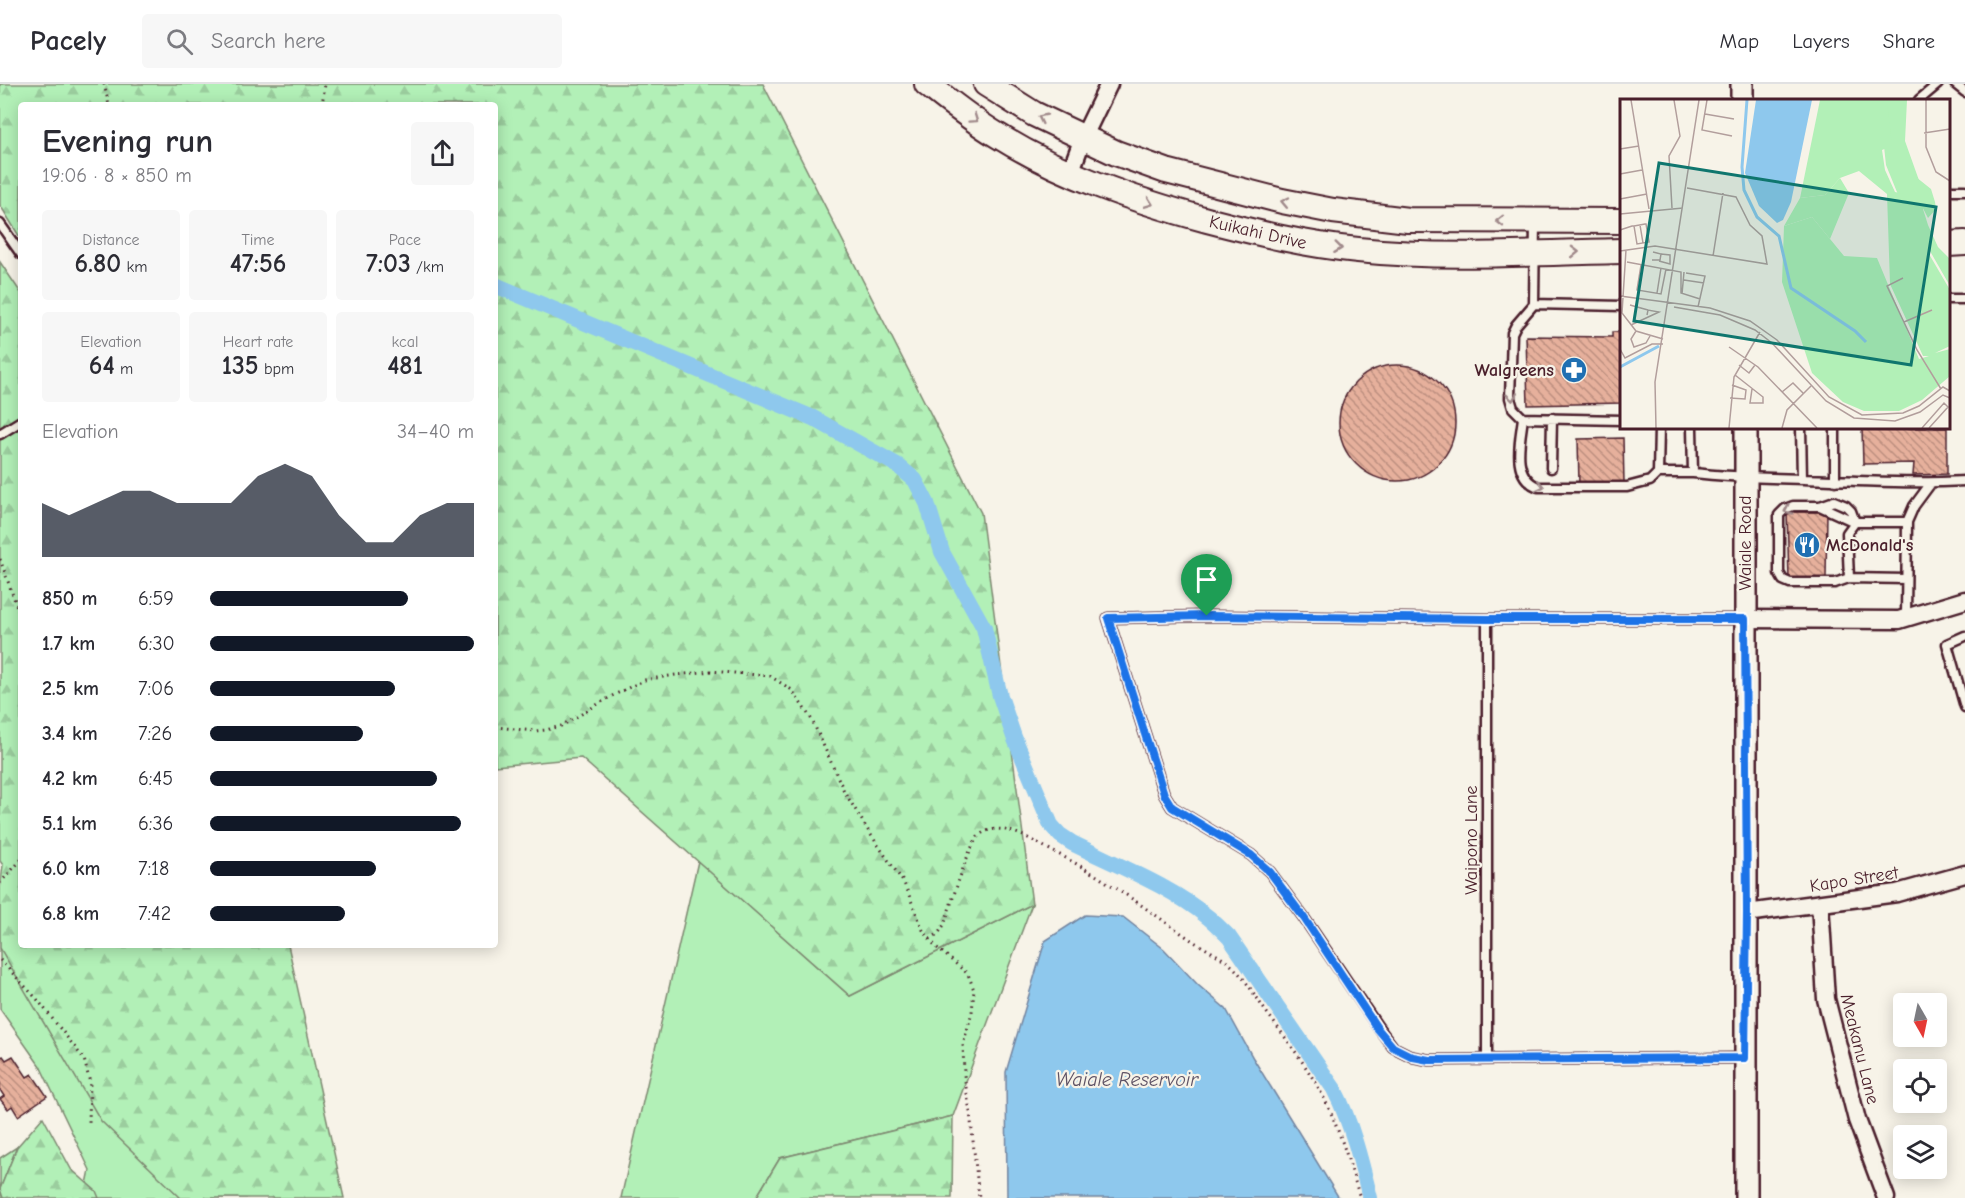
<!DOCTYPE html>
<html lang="en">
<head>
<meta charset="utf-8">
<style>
  :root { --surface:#fff; --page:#f7f7f7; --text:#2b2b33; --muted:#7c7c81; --line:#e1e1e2; --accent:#111827 }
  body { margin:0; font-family:"Comic Neue",sans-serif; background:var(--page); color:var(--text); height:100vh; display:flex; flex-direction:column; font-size:22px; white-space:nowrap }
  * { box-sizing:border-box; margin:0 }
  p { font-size:20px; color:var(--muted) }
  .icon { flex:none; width:33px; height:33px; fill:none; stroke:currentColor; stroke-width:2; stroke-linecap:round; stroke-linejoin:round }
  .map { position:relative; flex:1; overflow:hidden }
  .sheet { position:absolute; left:18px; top:18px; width:480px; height:846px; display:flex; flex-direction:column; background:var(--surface); border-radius:6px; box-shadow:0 3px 15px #0003 }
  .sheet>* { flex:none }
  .needle { width:39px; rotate:171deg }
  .buttons { position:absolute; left:1893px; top:909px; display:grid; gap:12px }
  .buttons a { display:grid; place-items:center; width:54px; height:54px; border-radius:6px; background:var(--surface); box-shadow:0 3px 15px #0003; font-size:30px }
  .pin { position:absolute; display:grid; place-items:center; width:51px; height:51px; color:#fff; margin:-62px -26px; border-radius:50% 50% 50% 0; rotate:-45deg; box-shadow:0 0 6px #0007 }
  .pin .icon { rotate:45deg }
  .round { display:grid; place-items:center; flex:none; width:63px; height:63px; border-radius:6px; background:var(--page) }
  .summary { display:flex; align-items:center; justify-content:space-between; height:102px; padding:0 24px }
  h1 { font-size:33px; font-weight:700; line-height:45px }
  .figures { display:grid; grid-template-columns:repeat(3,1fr); gap:9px; height:102px; padding:6px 24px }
  .figures div { display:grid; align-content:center; border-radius:6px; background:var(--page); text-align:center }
  .figures b { font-size:26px; font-weight:700 }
  .figures small { font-size:16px; font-weight:400 }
  .figures p { font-size:16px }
  .chart { height:168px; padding:12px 24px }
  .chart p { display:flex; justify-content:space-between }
  .chart svg { width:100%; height:108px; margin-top:6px; fill:var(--accent); opacity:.7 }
  ul { padding:0 24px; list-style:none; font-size:20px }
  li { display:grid; grid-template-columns:96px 72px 1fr; align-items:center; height:45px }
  li i { height:15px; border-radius:8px; background:var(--accent) }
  header { display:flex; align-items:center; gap:36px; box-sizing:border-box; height:84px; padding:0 30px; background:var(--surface); border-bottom:2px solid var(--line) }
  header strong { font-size:28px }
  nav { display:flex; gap:33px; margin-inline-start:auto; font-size:21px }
  .search { width:420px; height:54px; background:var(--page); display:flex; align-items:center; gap:15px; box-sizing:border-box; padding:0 21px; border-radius:6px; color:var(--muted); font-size:22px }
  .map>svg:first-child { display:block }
</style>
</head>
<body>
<header>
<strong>Pacely</strong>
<div class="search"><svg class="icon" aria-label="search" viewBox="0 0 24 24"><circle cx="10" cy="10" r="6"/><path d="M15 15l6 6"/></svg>Search here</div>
<nav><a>Map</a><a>Layers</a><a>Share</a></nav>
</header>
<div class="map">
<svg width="1965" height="1114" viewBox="0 0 1965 1114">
  <defs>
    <pattern id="forest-firs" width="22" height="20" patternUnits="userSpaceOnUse" patternTransform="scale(1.5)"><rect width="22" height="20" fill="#b2f0b7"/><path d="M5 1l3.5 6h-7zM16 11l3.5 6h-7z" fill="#9bcd9e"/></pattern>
    <pattern id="building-back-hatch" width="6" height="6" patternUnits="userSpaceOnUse" patternTransform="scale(1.5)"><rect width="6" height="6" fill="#e6b09c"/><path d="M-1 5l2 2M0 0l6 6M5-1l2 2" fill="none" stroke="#bc8f7f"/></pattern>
  </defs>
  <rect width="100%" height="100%" fill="#f7f3e8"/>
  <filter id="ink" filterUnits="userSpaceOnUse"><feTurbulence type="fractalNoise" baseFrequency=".0167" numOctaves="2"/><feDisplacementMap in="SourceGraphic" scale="12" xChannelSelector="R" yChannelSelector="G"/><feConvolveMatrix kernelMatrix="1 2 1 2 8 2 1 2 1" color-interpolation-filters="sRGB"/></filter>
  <g filter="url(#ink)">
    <path fill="#b2f0b7" stroke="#7e8871" stroke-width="1.5" d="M698,777L850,912L1032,820L953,1032L780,1074L756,1114H621Z
      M0,804L21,830V861L246,1114H84L90,1086L40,982L0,925Z
      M17,1063L0,1105L3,1114H0V1074Z"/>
    <path fill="url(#forest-firs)" stroke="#7e8871" stroke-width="1.5" d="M0,0H763L981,429L1032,820L850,912L581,674L495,682V21H21V155L0,121Z
      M0,178L21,209V861H288L344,1114H181L101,1037L0,864V806L3,781L0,777Z
      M953,1032L952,1114H756L780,1074Z
      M43,1033L71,1085L96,1107L99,1114H3L0,1105L17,1063Z"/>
    <path fill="#8ec8ed" stroke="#73849f" stroke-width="1.5" d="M1085,831L1123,833L1164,865L1198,901L1226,925L1253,974L1339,1114H1007L1006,988L1045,857Z"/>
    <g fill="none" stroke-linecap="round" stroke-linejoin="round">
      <path stroke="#8ec8ed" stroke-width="16" d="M495,201L813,334L897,381L915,396L927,419L942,468L984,544L1000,612L1014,653L1051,741L1060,751L1072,759C1118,782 1169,801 1209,834C1216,840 1223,847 1229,853L1334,1005C1352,1040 1361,1077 1370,1114"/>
    </g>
    <path fill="url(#building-back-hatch)" stroke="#4a1f2b" stroke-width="1.5" d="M1612,248H1622V319L1528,321L1526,252L1612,253Z
      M1339 339a58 58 0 1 1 116 0a58 58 0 1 1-116 0Z
      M1862,344H1947V390L1913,391L1914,379L1863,380Z
      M1623,354L1624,399L1579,400L1578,355Z
      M1787,428H1827L1826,494L1789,495Z
      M3,972L6,976L13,972L27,993L32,990L47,1012L18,1032L12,1022L8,1025L0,1015L4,1012L0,1006V974Z"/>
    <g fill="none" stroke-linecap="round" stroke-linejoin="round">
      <g stroke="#4a1f2b" stroke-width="13">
        <path id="service" d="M1955,0L1965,8
          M1919,16L1938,0
          M1948,106H1965
          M1535,137L1534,220L1516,241L1512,249L1510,314L1513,324L1523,334L1622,336
          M0,140L21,170
          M1948,215H1965
          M1534,220L1622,222
          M1523,334C1520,358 1511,392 1538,403H1627L1650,397L1658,389
          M1659,344L1658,389H1693
          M1692,344L1693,389C1730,393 1767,394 1804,395C1857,397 1911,400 1965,397
          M1801,344L1802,395
          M0,350L21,337
          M1551,384L1552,334
          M1835,397V344
          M1820,422L1855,438
          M1849,494L1835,499H1790L1783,496L1779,489V431L1785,425L1793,422H1820L1834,417L1846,422L1851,427L1855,438
          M1906,495L1849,494L1847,449L1855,438H1907
          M1906,534L1907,438L1914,422L1931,399
          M1745,535H1487L1207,532L1108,534L1164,710L1172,723L1251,771L1270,788L1304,834L1378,943L1393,963L1413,973L1429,976L1745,974
          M1965,552L1947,560L1965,623
          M1487,976V535"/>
      </g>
      <g stroke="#4a1f2b" stroke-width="21">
        <path id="minor" d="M1070,89L1083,54L1109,0
          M1745,535L1899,536L1965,516
          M1820,820L1826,915L1857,1036L1886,1114
          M1747,829L1897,809L1965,790"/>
      </g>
      <g stroke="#4a1f2b" stroke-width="26">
        <path id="tertiary" d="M1742,0V16
          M1746,344V1114"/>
      </g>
      <g stroke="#4a1f2b" stroke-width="28">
        <path id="secondary" d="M927,0C950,18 972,36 997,51C1061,91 1134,116 1207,136C1257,149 1306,161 1358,166C1445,175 1534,169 1622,167
          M986,0L1034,30L1116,69L1166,87L1282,117L1333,127L1408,136L1622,137
          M1948,160L1965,159"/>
      </g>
      <path stroke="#4a1f2b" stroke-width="3" stroke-dasharray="1.5 4.5" stroke-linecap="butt" d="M104,0L109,21
        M322,21L325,0
        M0,475L21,534
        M495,643L535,647L546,646L561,642L612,612L644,596L676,591L711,587L770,592L792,606L812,636L844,707L869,748L904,799L923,846L936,863L968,890L974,906L972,928L963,961L964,991L970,1028L979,1114
        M0,799L21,776
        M930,855L938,850L944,841C950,825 969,757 981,750C1003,735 1036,759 1056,769C1104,793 1146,825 1190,855C1203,864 1220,871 1232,882C1246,895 1256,914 1267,929C1288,957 1309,985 1325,1016C1340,1047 1350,1081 1360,1114
        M0,876L37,915L84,975L90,999L89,1039"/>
      <use href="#service" stroke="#f7f3e8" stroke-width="8"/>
      <use href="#minor" stroke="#f7f3e8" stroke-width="16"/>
      <use href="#tertiary" stroke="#f7f3e8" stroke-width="21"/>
      <use href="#secondary" stroke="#f7f3e8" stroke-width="24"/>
    </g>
    <defs><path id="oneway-chevron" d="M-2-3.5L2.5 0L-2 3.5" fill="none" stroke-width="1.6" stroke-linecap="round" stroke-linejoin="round" transform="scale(1.5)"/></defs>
    <g stroke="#a0898a">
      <use href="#oneway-chevron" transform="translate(1042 34) rotate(-154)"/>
      <use href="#oneway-chevron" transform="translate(974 35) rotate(35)"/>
      <use href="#oneway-chevron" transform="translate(1285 118) rotate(-168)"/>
      <use href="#oneway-chevron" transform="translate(1149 119) rotate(20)"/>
      <use href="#oneway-chevron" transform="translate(1500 137) rotate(180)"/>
      <use href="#oneway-chevron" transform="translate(1338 164) rotate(7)"/>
      <use href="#oneway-chevron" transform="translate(1575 168) rotate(-1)"/>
      <use href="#oneway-chevron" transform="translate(1512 313) rotate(83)"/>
      <use href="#oneway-chevron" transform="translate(1540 402) rotate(13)"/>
      <use href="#oneway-chevron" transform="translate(1788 426) rotate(155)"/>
    </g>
  </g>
  <g fill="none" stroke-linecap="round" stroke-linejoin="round" filter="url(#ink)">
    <g stroke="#fff" stroke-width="12">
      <path id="route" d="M1207,532L1488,535H1745L1747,829L1745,974L1429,976L1413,973L1393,963L1377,944L1304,834L1270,788L1251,771L1172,723L1164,710L1108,534Z"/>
    </g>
    <use href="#route" stroke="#1a73e8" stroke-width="8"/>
  </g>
  <defs>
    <g id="pharmacy-disc" transform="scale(1.35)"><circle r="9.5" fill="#1f6fb2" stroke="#f7f3e8"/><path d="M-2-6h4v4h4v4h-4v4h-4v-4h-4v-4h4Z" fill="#fff"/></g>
    <g id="restaurant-disc" transform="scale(1.35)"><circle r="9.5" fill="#1f6fb2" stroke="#f7f3e8"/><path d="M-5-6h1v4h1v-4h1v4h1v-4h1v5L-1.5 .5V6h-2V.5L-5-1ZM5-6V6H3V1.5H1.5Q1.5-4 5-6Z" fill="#fff"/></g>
  </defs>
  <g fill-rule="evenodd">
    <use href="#pharmacy-disc" x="1574" y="286"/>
    <use href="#restaurant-disc" x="1807" y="461"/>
  </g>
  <g text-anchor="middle" stroke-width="4.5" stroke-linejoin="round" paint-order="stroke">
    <g font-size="18" fill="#4a1f2b" stroke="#f7f3e8">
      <text transform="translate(1258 148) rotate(13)" y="6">Kuikahi Drive</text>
      <text transform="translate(1745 459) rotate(-90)" y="6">Waiale Road</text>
      <text transform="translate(1471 756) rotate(-90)" y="6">Waipono Lane</text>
      <text transform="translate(1854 795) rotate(-9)" y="6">Kapo Street</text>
      <text transform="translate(1860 965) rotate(76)" y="6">Meakanu Lane</text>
    </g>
    <g font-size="18" font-weight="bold" fill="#4a1f2b" stroke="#f7f3e8" text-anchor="end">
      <text x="1554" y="292">Walgreens</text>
      <text x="1826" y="467" text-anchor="start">McDonald's</text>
    </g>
    <g font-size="20" font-style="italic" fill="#5e5265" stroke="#f7f3e8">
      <text x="1127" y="1002">Waiale Reservoir</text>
    </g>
  </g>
  <g transform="translate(1620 15)">
    <rect width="330" height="330" fill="#f7f3e8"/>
    <path d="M259,1H287L285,42L306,101L303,110L308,126L318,148L330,160V187L279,98L266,66ZM220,79L229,94L210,140L192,118L164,127L180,99L205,96Z" fill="#b2f0b7"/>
    <path d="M200,1H267L272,47L262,51L265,71L275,93L284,95L300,117L311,145L309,155L330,191V247L315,254L330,250V277L302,301L279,312H244L223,303L192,274L162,183L164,127L192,118L224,157L257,159L299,260L309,257H303L270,185L267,95L239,72L220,79L205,96L180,99ZM296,78L311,90L315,103L316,110L308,119L294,92L291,84Z" fill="#b2f0b7"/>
    <path d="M136,1H192L171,103L163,121L157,124L139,107L125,74Z" fill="#8ec8ed"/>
    <path fill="none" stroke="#8ec8ed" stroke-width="3" d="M127,1L122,68L124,91L137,118L159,137L171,189L235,232L246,243M0,268L39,247"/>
    <path fill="none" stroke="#b29e9c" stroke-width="1.5" d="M11,1L29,110M87,1L82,31L112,37M306,1V48L316,73L330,82M85,15L114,20M304,34L330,30M0,50L19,47M0,75L22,71M0,100L27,95M52,109L49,57L60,37L54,1M0,115L63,109M20,126L23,144M0,131L12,127H14L25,125H26L29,143L17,145L14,127M6,151L2,214L16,232L43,240M0,152L35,147L147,165L142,137L130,126L116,98L67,89M93,157L103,94M32,161H40L41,155L33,153M39,162L50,165V156L41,155M7,163L61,173V194L80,200M21,166L17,191L41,195L46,170M66,174L85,177L78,208M283,179L267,187L297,251L321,290M64,181L84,184M37,194L41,169M62,195L64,173M0,197L90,209L130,222L157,241L209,298L242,316L283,314L299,307L323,288L330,292M10,206L28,211M54,208L100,216L135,231L152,244L206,302L234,319L275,322L300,313L323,296L330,299M284,223L312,211M11,226L39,213L28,211L27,216M16,232L11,240L14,248L26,244L30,237M109,248L138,268L197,329M0,250L5,259L32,245H43M119,266L129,274L135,266M115,276L143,298V304H130L132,290M162,293L173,284L183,294M110,299L125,300L126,291L112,286M36,329L35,283L79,1M109,329L114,278L140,233M162,329L167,311L191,287M302,329L324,304L328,308L309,329"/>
    <path fill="#0f766e" fill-opacity="0.15" stroke="#0f766e" stroke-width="3" d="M39,64L316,108L291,266L14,222Z"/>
    <rect width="330" height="330" fill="none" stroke="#4a1f2b" stroke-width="3"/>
  </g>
</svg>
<div class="buttons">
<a><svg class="needle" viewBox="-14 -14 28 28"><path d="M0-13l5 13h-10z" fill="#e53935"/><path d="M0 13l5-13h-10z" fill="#7c7c81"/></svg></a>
<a><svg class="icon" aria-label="locate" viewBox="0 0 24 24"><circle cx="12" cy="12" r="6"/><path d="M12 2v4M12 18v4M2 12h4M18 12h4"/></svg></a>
<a><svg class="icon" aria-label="layers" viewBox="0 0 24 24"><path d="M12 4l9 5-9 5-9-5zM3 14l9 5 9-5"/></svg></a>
</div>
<div class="pin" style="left:1207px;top:532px;background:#1e9e55"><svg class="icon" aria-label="arrive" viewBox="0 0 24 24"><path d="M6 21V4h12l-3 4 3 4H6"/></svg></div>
<section class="sheet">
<div class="summary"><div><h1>Evening run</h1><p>19:06 · 8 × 850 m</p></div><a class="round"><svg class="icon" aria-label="share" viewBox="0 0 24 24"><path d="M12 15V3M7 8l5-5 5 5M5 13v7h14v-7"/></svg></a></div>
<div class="figures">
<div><p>Distance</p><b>6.80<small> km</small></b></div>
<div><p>Time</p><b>47:56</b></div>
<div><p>Pace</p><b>7:03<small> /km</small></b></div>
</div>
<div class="figures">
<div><p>Elevation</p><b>64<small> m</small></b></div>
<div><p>Heart rate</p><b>135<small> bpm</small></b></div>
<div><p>kcal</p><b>481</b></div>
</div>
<div class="chart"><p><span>Elevation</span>34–40 m</p>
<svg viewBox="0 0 160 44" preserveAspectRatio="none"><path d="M0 44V22L10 27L20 22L30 17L40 17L50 22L60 22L70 22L80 11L90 6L100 11L110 27L120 38L130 38L140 27L150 22L160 22V44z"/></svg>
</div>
<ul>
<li><b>850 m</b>6:59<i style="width:75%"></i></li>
<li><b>1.7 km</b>6:30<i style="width:100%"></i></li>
<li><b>2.5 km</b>7:06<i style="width:70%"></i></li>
<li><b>3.4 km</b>7:26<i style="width:58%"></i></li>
<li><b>4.2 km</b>6:45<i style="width:86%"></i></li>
<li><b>5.1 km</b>6:36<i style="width:95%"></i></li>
<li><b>6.0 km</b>7:18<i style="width:63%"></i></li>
<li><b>6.8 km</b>7:42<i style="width:51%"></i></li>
</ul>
</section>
</div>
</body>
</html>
